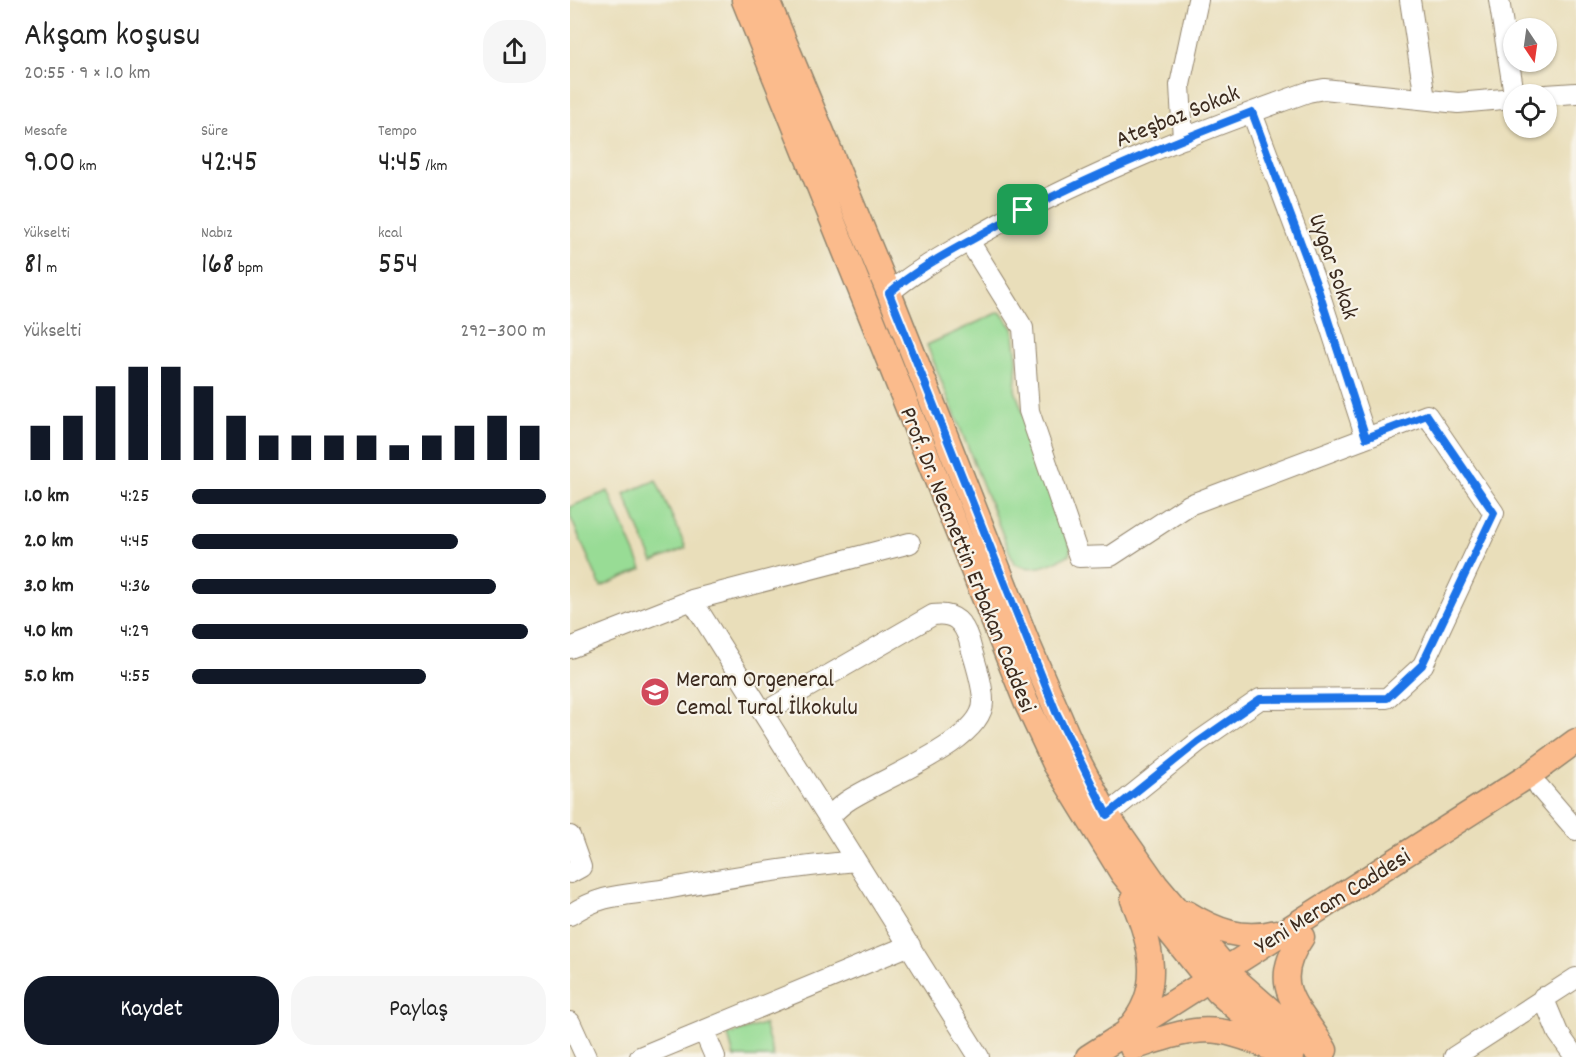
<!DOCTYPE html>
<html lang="tr">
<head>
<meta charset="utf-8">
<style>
  :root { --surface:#fff; --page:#f6f6f6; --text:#222; --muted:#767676; --accent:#111827 }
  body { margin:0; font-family:Dekko,sans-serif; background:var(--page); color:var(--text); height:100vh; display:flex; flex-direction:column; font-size:22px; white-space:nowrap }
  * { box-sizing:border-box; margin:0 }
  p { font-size:20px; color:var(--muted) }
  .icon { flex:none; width:33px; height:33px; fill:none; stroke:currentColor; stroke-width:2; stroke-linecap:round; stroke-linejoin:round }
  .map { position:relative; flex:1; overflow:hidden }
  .drawer { display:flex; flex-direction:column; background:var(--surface); width:570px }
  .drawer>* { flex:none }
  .needle { width:39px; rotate:167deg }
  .controls { position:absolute; left:933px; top:18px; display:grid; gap:12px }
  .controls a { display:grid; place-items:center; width:54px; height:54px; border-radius:50%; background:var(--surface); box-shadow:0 2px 4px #0004; font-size:30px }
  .pin { position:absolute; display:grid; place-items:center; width:51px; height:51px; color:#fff; margin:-26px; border-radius:12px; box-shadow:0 3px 9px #0006 }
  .round { display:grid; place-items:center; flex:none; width:63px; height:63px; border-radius:24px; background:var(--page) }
  .summary { display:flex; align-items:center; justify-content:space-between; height:102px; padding:0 24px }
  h1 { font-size:33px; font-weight:600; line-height:45px }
  .metrics { display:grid; grid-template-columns:repeat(3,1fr); gap:9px; height:102px; padding:6px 24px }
  .metrics div { display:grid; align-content:center }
  .metrics b { font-size:30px; font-weight:600 }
  .metrics small { font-size:16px; font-weight:400 }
  .metrics p { font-size:16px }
  .chart { height:168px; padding:12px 24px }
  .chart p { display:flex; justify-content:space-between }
  .chart svg { width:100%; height:108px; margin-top:6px; stroke:var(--accent); stroke-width:6 }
  .action { display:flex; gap:12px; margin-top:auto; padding:12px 24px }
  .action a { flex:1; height:69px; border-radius:24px; background:var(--accent); color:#fff; font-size:24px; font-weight:600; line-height:69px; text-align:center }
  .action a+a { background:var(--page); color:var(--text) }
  ul { padding:0 24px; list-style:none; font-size:20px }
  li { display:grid; grid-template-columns:96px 72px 1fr; align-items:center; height:45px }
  li i { height:15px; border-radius:8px; background:var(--accent) }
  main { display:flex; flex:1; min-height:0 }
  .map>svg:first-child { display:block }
</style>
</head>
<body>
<main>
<section class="drawer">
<div class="summary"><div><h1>Akşam koşusu</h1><p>20:55 · 9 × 1.0 km</p></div><a class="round"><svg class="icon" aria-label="share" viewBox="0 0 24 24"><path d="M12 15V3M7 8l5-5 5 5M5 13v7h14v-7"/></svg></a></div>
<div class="metrics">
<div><p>Mesafe</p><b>9.00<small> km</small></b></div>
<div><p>Süre</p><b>42:45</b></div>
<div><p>Tempo</p><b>4:45<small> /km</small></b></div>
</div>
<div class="metrics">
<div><p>Yükselti</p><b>81<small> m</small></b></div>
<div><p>Nabız</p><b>168<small> bpm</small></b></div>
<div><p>kcal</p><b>554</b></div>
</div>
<div class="chart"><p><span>Yükselti</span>292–300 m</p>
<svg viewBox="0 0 160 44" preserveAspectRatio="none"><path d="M5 44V30M15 44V26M25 44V14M35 44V6M45 44V6M55 44V14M65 44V26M75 44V34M85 44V34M95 44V34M105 44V34M115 44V38M125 44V34M135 44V30M145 44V26M155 44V30"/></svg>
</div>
<ul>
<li><b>1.0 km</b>4:25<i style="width:100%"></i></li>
<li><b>2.0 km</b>4:45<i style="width:75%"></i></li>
<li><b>3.0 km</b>4:36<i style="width:86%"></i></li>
<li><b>4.0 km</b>4:29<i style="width:95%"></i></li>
<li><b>5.0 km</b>4:55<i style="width:66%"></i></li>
</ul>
<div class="action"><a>Kaydet</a><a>Paylaş</a></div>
</section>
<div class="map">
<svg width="1006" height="1057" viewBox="0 0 1006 1057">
  <rect width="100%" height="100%" fill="#f7f3e8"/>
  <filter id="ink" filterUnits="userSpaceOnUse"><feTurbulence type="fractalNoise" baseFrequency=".0167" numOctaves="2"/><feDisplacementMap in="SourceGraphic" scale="12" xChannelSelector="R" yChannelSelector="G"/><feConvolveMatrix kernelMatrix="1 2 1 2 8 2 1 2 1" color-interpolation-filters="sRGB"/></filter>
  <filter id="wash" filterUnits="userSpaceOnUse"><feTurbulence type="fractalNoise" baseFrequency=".008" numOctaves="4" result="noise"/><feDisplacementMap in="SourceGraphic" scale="24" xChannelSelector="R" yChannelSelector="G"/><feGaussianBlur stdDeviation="1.35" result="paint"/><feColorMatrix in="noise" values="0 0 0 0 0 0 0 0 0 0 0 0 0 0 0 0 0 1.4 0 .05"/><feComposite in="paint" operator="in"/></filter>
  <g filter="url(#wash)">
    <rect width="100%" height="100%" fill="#e9deba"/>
    <path fill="#98dc95" stroke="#6a835a" stroke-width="1.5" d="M430,312L443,328L447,359L445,390L501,548L499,555C480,564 464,574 444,563L357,345Z
      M86,480L116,548L83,562L54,494Z
      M38,491L72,569L31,587L0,516V507Z
      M194,1024L204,1057H164L158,1035Z"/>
  </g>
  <g filter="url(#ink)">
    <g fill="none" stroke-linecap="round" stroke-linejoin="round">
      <g stroke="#92846c" stroke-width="22">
        <path id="minor" d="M840,0L855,99
          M929,0L944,94
          M976,95L1006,93
          M682,113L748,289L796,438
          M613,139L610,85L628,0
          M399,241L453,328L459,411L509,557L541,556L619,505L857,415L924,513L853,665L817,698L690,699L628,742L537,815
          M319,293C346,270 377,254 407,236C512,176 625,132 738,92L754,89L888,103L944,98
          M122,600L409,1057
          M0,648L122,600L340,543
          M193,713L363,615C383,612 393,621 399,640C404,660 413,682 413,702C413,742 305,781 276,802C270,806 264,812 259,817
          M969,787L1006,830
          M0,836L11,867L0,873
          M0,915C34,892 58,896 96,889C159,877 222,867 286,861
          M973,997L988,1033L1005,1057
          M0,1022L16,1057
          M134,1031L145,1057
          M70,1057L340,945
          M884,1057L1006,978"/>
      </g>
      <g stroke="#92846c" stroke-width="27">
        <path id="major" d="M174,0L456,702L485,764L552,873L648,992L722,1057
          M197,0L319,293L458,644L509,762L537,815L586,885L666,980L753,1057
          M617,913C646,931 673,941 706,932
          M732,937C697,987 729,1006 755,1050
          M559,1028C594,990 581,942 563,900
          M562,1048C624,1029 639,1020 700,1048
          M518,1057L958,776L1006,741"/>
      </g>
      <use href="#minor" stroke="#fff" stroke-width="20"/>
      <use href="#major" stroke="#fbbb8c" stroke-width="24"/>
    </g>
  </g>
  <g fill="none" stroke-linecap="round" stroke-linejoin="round" filter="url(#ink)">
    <g stroke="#fff" stroke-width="12">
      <path id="route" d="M682,112L748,289L796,438L857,415L924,513L852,665L817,698L690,699L628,742L537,815L486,712L319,293C344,271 374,255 403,239C492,187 586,149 682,112Z"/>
    </g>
    <use href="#route" stroke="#1a73e8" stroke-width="8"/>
  </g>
  <defs>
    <g id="school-disc" transform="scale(1.5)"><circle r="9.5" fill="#d1495b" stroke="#f7f3e8"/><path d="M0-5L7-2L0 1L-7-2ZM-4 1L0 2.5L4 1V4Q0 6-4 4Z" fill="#fff"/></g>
  </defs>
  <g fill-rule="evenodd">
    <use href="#school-disc" x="85" y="692"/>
  </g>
  <g text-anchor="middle" stroke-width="4.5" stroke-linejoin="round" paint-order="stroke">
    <g font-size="24" fill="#3b2a1e" stroke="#f7f3e8">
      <text transform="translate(607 115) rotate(-22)" y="8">Ateşbaz Sokak</text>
      <text transform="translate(765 266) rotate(71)" y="8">Uygar Sokak</text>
      <text transform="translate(399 559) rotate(68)" y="8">Prof. Dr. Necmettin Erbakan Caddesi</text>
      <text transform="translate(762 900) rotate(-32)" y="8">Yeni Meram Caddesi</text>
    </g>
    <g font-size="24" fill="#3b2a1e" stroke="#f7f3e8" text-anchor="start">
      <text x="106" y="686">Meram Orgeneral<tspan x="106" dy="28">Cemal Tural İlkokulu</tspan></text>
    </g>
  </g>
</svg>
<div class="controls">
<a><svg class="needle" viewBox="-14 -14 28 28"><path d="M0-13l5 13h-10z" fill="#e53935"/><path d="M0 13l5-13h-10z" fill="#767676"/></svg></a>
<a><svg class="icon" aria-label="locate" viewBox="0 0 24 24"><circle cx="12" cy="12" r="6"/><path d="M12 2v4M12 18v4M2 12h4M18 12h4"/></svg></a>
</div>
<div class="pin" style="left:453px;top:210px;background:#1e9e55"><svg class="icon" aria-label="arrive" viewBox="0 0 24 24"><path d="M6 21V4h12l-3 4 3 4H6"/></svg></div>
</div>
</main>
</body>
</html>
